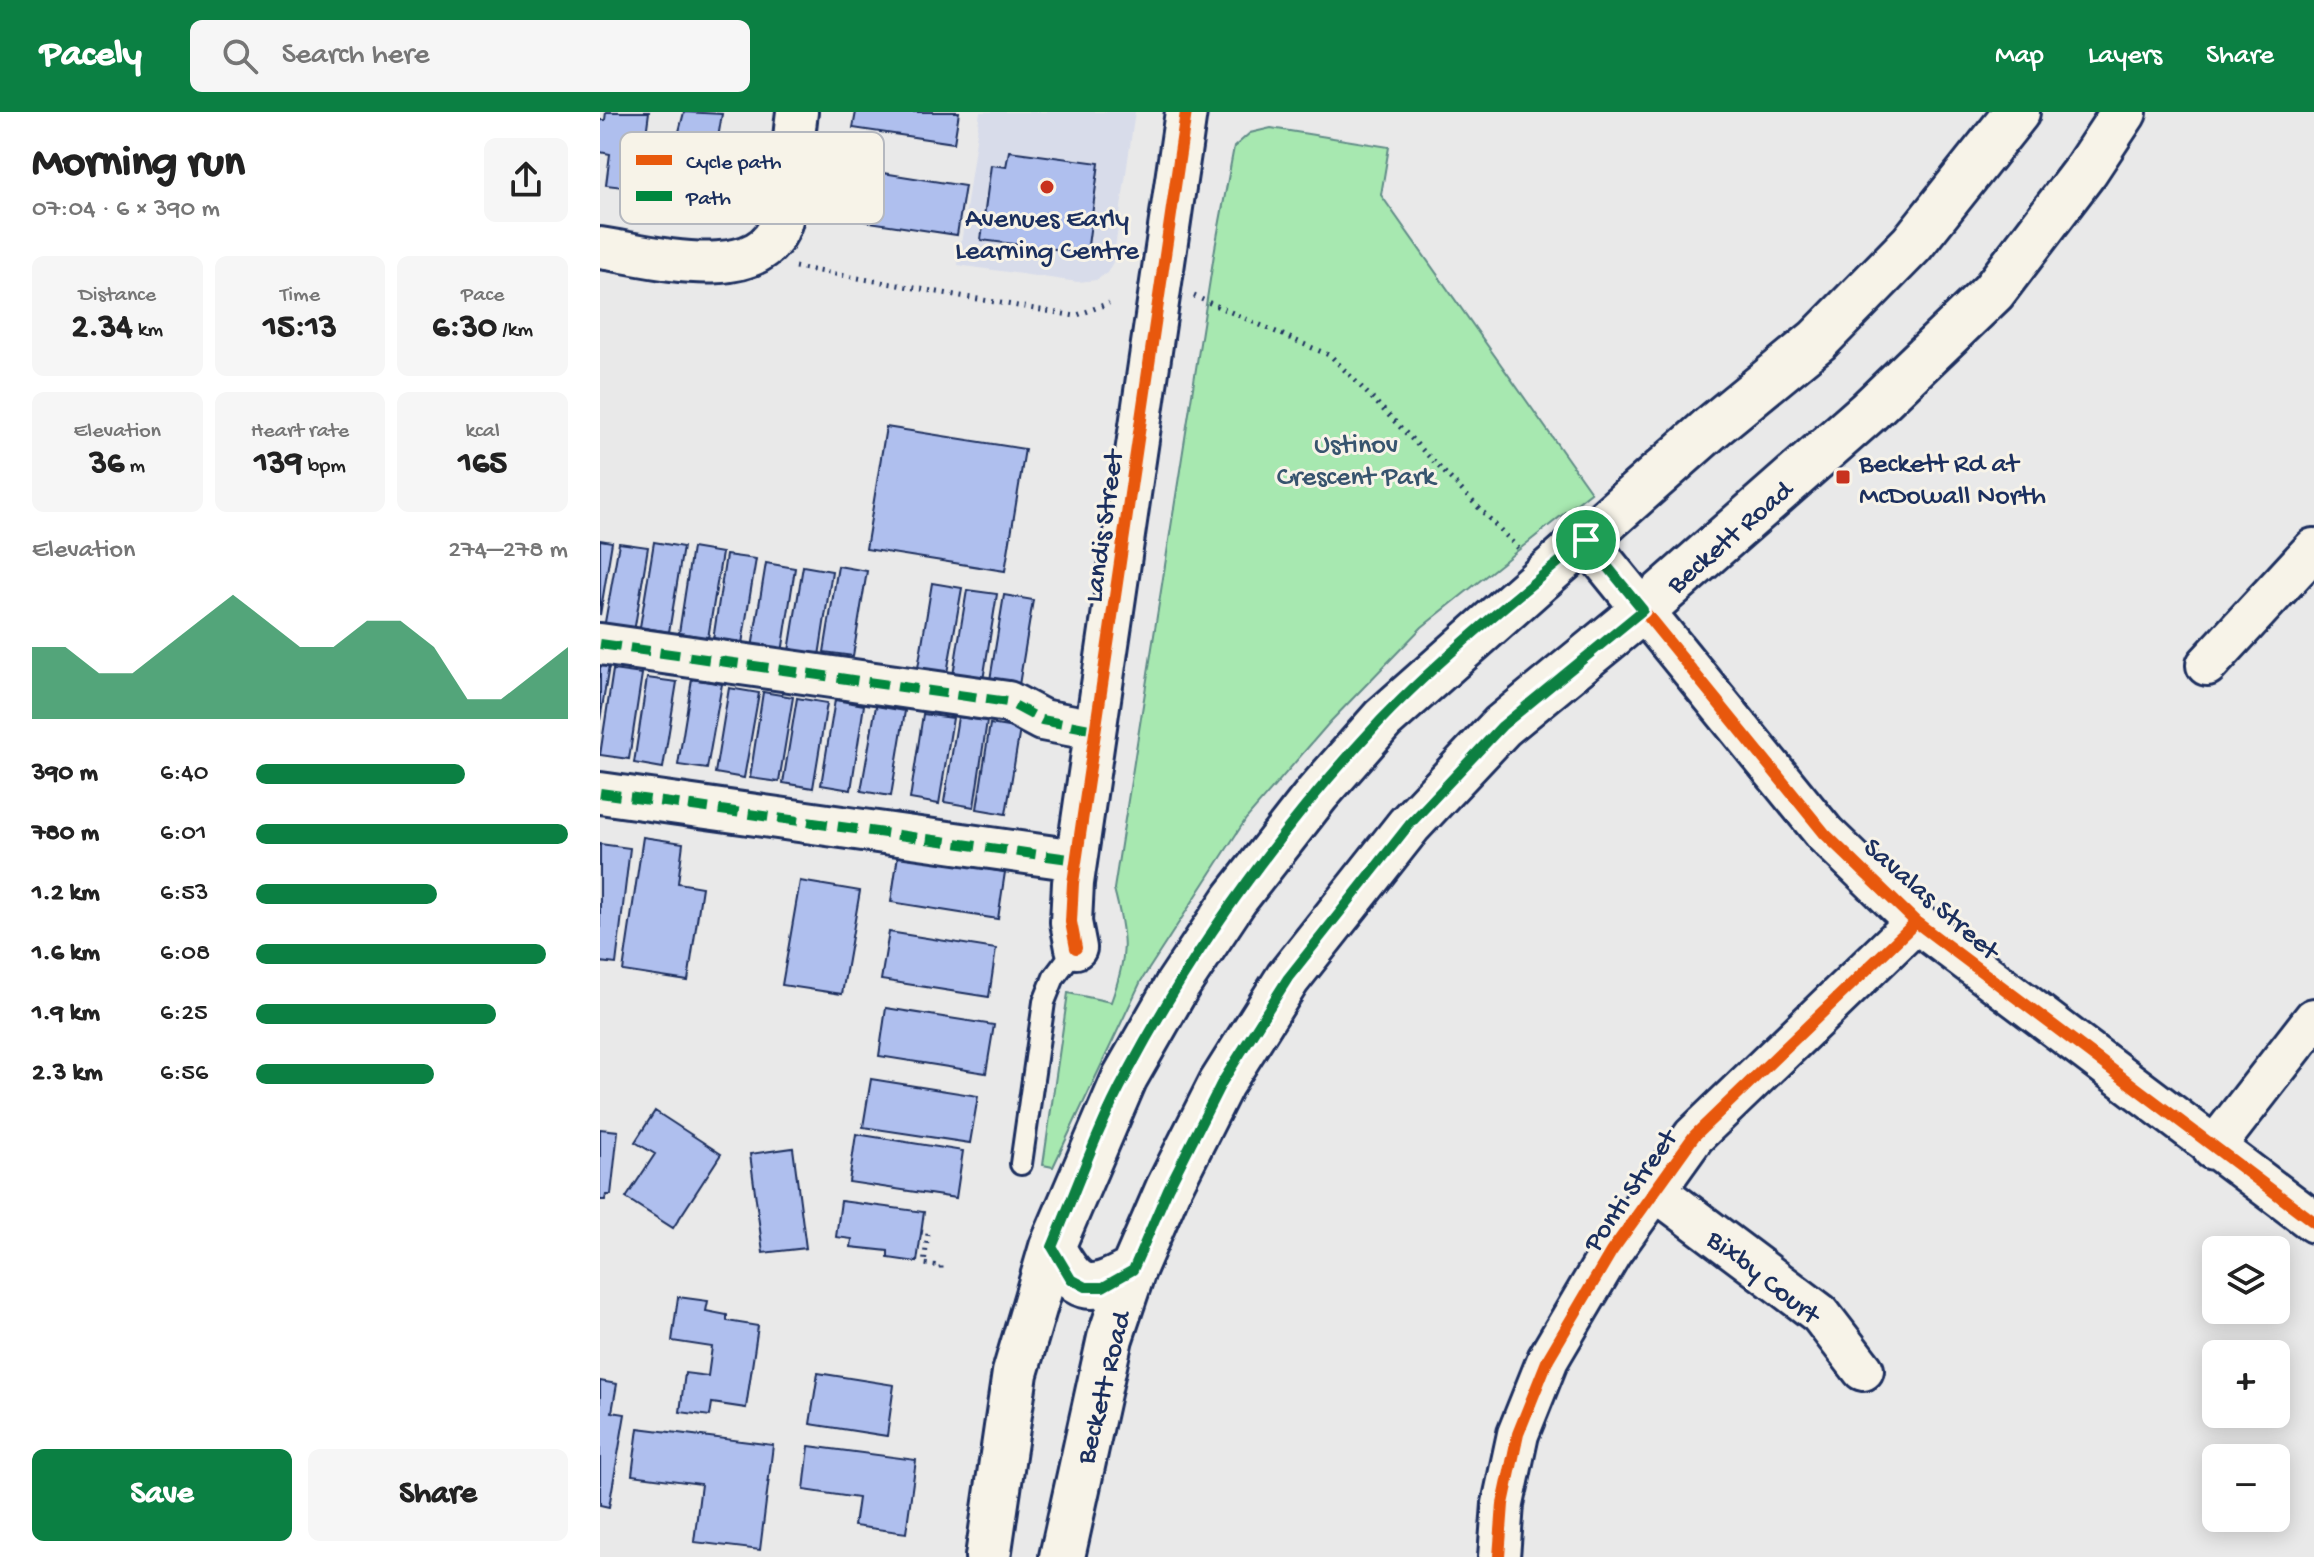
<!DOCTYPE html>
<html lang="en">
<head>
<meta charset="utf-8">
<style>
  :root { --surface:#fff; --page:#f6f6f6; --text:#222; --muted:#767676; --accent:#0b8043 }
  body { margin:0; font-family:"Gochi Hand",sans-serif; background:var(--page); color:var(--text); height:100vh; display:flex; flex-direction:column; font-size:30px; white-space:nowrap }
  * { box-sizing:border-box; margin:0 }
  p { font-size:26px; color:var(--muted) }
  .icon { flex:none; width:44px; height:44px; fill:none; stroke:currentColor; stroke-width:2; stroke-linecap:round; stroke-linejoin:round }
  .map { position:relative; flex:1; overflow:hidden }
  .panel { display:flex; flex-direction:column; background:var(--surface); width:600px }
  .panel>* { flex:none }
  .buttons { position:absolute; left:1602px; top:1124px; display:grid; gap:16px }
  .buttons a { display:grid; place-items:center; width:88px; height:88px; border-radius:12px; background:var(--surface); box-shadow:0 4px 20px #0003; font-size:40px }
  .pin { position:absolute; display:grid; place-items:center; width:68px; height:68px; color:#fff; margin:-34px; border:4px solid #fff; border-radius:50%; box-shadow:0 2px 8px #0007 }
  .round { display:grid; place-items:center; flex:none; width:84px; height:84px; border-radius:12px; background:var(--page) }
  .summary { display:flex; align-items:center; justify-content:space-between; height:136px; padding:0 32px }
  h1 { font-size:44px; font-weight:700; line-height:60px }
  .figures { display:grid; grid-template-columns:repeat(3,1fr); gap:12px; height:136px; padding:8px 32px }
  .figures div { display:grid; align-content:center; border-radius:12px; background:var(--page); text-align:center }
  .figures b { font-size:34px; font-weight:700 }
  .figures small { font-size:22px; font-weight:400 }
  .figures p { font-size:22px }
  .chart { height:224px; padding:16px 32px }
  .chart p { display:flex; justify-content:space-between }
  .chart svg { width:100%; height:144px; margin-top:8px; fill:var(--accent); opacity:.7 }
  .button { display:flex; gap:16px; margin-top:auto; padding:16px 32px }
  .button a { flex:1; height:92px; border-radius:12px; background:var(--accent); color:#fff; font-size:32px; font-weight:700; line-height:92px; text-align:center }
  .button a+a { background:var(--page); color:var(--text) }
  ul { padding:0 32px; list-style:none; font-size:26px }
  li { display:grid; grid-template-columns:128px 96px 1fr; align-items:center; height:60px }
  li i { height:20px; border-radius:10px; background:var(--accent) }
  header { display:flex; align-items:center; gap:48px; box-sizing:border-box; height:112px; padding:0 40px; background:var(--accent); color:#fff }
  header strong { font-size:38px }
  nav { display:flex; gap:44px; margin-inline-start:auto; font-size:28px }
  .search { width:560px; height:72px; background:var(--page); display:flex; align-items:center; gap:20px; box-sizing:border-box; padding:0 28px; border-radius:12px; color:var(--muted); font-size:30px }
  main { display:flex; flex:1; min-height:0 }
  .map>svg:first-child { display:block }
</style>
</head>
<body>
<header>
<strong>Pacely</strong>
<div class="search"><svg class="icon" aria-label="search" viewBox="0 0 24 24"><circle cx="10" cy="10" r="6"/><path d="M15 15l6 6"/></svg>Search here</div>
<nav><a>Map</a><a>Layers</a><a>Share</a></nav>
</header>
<main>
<section class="panel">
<div class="summary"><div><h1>Morning run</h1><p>07:04 · 6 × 390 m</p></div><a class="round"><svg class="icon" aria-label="share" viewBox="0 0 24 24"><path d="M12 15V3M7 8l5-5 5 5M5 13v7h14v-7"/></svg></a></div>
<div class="figures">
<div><p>Distance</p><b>2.34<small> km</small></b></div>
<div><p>Time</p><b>15:13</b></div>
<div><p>Pace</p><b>6:30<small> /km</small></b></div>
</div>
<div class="figures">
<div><p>Elevation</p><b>36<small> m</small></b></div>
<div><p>Heart rate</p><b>139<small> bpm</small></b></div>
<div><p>kcal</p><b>165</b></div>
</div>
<div class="chart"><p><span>Elevation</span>274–278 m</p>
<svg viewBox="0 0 160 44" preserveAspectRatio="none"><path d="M0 44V22L10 22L20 30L30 30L40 22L50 14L60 6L70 14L80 22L90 22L100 14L110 14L120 22L130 38L140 38L150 30L160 22V44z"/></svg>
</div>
<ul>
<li><b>390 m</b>6:40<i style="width:67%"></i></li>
<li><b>780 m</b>6:01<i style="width:100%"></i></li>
<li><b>1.2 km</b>6:53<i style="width:58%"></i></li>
<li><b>1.6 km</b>6:08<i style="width:93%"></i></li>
<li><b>1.9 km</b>6:25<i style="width:77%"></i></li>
<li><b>2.3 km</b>6:56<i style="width:57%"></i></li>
</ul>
<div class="button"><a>Save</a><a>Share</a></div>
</section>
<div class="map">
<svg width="1714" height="1445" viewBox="0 0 1714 1445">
  <rect width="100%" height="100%" fill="#e9e9e9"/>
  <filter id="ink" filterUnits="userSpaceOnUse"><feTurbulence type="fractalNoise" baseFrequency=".0125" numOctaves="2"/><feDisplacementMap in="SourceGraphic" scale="16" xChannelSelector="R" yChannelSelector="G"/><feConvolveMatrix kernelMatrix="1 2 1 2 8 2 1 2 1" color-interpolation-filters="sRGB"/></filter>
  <g filter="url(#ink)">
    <path fill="#d8dcea" d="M380,0H535L513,150L507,161L496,168L478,170L358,153Z"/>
    <path fill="#a7e8b0" stroke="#618c87" stroke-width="2" d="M671,16L789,35L781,83L991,380L822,515L730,610L646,707L541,869L453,1055L443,1053L468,881L511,890C528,843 527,826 514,777L615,136L634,35L650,21Z"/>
    <path fill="#afbfee" stroke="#1b2f5e" stroke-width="2" d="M6,0H49L39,77L6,73L10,42L0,40V8H5Z
      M84,0L122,2L110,74L67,67Z
      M256,0H359L354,31L253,16Z
      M409,39L499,51L487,141L381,128L391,53L406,55Z
      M264,58L365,74L357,123L256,108Z
      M286,315L425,337L405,459L266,437Z
      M0,428L12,430L0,503Z
      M54,430L83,435L69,520L40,515Z
      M19,431L48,435L34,520L4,516Z
      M92,436L122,441L108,526L79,521Z
      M126,443L156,447L142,532L113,528Z
      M166,451L195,456L182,541L152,536Z
      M203,454L232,459L219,544L189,539Z
      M238,454L267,459L253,544L224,540Z
      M332,471L362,476L347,561L318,556Z
      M367,478L397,482L383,568L353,563Z
      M404,483L433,488L419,573L390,568Z
      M0,552L9,554L0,608Z
      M13,558L42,562L29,647L0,643Z
      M47,566L77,570L63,656L34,651Z
      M92,567L122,572L107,657L78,653Z
      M129,576L159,581L144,666L115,661Z
      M163,580L193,585L179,670L150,666Z
      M197,586L227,591L213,676L183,671Z
      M235,588L264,593L251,678L221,673Z
      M276,594L305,599L291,684L261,679Z
      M323,602L353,606L339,692L310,687Z
      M358,605L387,609L374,695L344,690Z
      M390,612L420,617L406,702L377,697Z
      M43,725L83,731L78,771L102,775L88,869L23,859Z
      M0,732L30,736L16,852L0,850Z
      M298,743L405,760L398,807L291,790Z
      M200,769L260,779L242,882L182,873Z
      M289,820L396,837L389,885L281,868Z
      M286,896L394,913L386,961L279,944Z
      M271,967L378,984L370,1031L263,1015Z
      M55,999L121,1042L73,1116L26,1086L55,1042L35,1030Z
      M0,1017L18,1019L11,1083H6L5,1088H0Z
      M256,1022L363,1039L356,1086L249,1070Z
      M193,1036L206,1136L163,1141L150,1042Z
      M241,1089L324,1100L317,1150L288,1146V1139L251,1135L252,1127L236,1125Z
      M78,1185L108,1189L106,1199L127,1203V1209L158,1214L146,1296L112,1291L110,1304L80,1300L85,1261L108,1264L112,1235L72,1229Z
      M218,1261L294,1273L287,1324L210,1312Z
      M0,1269L17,1272L12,1300L25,1302L9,1395L0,1393Z
      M38,1316L173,1333L160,1438L94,1430L101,1372L32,1363Z
      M209,1334L316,1348L306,1421L254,1414L258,1386L204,1378Z"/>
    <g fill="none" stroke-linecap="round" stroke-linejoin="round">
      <g stroke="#1b2f5e" stroke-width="26">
        <path id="lane" d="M421,1052L444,890L454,865L476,836"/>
      </g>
      <g stroke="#1b2f5e" stroke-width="46">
        <path id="street" d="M0,136C49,143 160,176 181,111C192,76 192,36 197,0
          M986,428L1225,722L1316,810L1714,1110
          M0,532L408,590L442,608L495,618
          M1607,553L1714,437
          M0,681L476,748
          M476,836L471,810L473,771L586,0
          M1613,1037L1714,907
          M1055,1078L1220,1202L1263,1258
          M899,1445L903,1392L918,1322L948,1247L1011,1140L1094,1024L1316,810"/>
      </g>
      <g stroke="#1b2f5e" stroke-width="50">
        <path id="primary" d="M452,1135C477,1181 488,1183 533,1158
          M388,1445L415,1261L452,1135L525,965L577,874L635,787L717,682L783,607L1112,315L1218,228L1312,132L1417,0
          M462,1445L510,1226L533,1158L568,1077L621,972L688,866L809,713L902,614L1043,498L1267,301L1393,180L1485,59L1524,0"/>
      </g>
      <path stroke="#1b2f5e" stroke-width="5" stroke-dasharray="2 6" stroke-linecap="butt" d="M195,155L475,204L509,191
        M594,184L731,244L918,436
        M321,1120L328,1121L324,1152L341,1154V1158"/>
      <use href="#lane" stroke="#f7f3e8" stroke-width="20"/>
      <use href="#street" stroke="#f7f3e8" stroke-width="40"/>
      <use href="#primary" stroke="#f7f3e8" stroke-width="44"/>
      <path stroke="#00873e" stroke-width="10" stroke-dasharray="20 10" stroke-linecap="butt" d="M0,532L408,590L442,608L495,618
        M0,681L476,748"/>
      <g stroke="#f7f3e8" stroke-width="17">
        <path id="cycleway" d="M986,428L1225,722L1316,810L1714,1110
          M476,836L471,810L473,771L586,0
          M899,1445L903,1392L918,1322L948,1247L1011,1140L1094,1024L1316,810"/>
      </g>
      <use href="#cycleway" stroke="#e8590c" stroke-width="12"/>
    </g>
  </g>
  <g fill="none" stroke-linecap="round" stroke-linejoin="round" filter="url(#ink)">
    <g stroke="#fff" stroke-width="16">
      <path id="route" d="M986,428L1043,498L902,614L809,713L688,866L621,972L568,1077L533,1158L503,1175H486L471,1167L452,1135C476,1078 497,1017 527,962C595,834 682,714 781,608C841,545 918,483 986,428Z"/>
    </g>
    <use href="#route" stroke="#0b8043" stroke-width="10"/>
  </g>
  <g fill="#c8321e" stroke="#f7f3e8" stroke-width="3">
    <circle cx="447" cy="75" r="8"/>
    <rect x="1235" y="357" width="16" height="16" rx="4"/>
  </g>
  <g text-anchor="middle" stroke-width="6" stroke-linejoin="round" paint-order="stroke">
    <g font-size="28" fill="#1b2f5e" stroke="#f7f3e8">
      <text x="447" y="114">Avenues Early<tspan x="447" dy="32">Learning Centre</tspan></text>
      <text x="1259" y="359" text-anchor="start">Beckett Rd at<tspan x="1259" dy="32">McDowall North</tspan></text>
    </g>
    <g font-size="28" fill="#37546e" stroke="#f7f3e8">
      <text x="756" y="340">Ustinov<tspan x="756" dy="32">Crescent Park</tspan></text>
    </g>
    <g font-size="28" fill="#1b2f5e" stroke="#f7f3e8">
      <text transform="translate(501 414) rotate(-82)" y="10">Landis Street</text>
      <text transform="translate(1128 423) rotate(-41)" y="10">Beckett Road</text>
      <text transform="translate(1333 785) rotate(41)" y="10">Savalas Street</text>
      <text transform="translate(1028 1077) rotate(-55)" y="10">Ponti Street</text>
      <text transform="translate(1165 1163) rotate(38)" y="10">Bixby Court</text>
      <text transform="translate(501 1275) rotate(-76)" y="10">Beckett Road</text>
    </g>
  </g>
  <rect x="20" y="20" width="264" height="92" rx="12" fill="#f7f3e8" stroke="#b5b8bf" stroke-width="2"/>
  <rect x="36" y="43" width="36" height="10" fill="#e8590c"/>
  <rect x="36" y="79" width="36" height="10" fill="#00873e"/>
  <g font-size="22" fill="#1b2f5e">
    <text x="86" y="56">Cycle path</text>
    <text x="86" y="92">Path</text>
  </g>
</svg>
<div class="buttons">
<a><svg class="icon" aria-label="layers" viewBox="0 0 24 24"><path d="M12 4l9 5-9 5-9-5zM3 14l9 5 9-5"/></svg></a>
<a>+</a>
<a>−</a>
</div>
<div class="pin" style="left:986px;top:428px;background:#1e9e55"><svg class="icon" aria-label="arrive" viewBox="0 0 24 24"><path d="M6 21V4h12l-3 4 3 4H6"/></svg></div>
</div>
</main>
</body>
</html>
